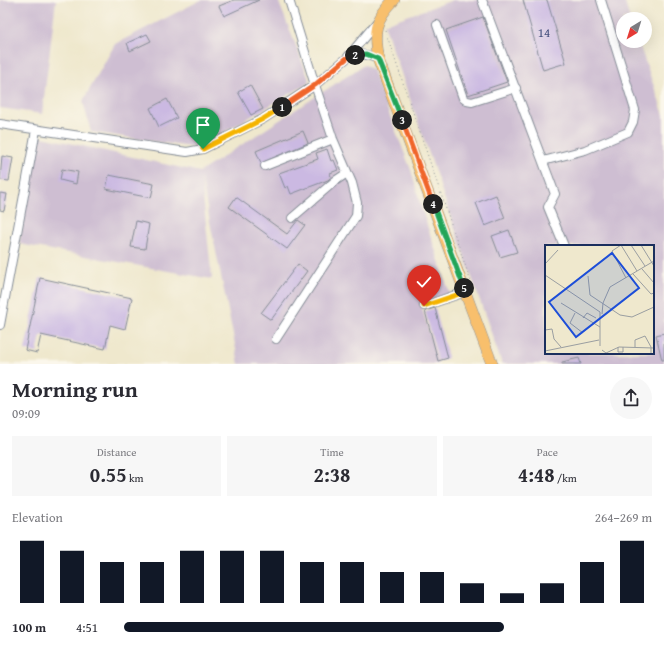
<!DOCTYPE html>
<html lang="en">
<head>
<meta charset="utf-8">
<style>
  :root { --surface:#fff; --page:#f7f7f7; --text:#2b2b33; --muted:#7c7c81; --accent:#111827 }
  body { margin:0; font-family:"Gentium Book Plus",serif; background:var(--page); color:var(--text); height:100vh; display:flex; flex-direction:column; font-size:15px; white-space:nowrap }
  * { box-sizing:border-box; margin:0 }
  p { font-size:13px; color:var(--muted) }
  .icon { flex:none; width:22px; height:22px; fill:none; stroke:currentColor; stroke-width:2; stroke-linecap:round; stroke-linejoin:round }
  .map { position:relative; height:364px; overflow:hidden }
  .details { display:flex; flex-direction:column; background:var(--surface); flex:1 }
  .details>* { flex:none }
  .needle { width:26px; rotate:218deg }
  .controls { position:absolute; left:616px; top:12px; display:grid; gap:8px }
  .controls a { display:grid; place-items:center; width:36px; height:36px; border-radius:50%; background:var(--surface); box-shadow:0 4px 16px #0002; font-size:20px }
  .pin { position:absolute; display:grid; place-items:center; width:34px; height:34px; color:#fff; margin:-41px -17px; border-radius:50% 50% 50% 0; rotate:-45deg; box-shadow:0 0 4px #0007 }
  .pin .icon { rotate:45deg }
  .km { position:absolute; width:20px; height:20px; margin:-10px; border-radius:50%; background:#222; color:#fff; font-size:11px; line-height:20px; text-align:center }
  .round { display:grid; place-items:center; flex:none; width:42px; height:42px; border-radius:21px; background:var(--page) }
  .head { display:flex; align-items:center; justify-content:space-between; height:68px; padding:0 12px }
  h1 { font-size:22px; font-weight:600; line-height:30px }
  .stats { display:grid; grid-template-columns:repeat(3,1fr); gap:6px; height:68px; padding:4px 12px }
  .stats div { display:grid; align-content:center; border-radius:0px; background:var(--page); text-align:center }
  .stats b { font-size:20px; font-weight:600 }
  .stats small { font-size:11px; font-weight:400 }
  .stats p { font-size:11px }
  .chart { height:112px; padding:8px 12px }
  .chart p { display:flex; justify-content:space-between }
  .chart svg { width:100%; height:72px; margin-top:4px; stroke:var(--accent); stroke-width:6 }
  ul { padding:0 12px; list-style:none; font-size:13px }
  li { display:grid; grid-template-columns:64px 48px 1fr; align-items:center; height:30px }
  li i { height:10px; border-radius:5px; background:var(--accent) }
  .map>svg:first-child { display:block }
</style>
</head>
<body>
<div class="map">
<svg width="664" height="364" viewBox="0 0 664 364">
  <rect width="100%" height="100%" fill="#fbf7ec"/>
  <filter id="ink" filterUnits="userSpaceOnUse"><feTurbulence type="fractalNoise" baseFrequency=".025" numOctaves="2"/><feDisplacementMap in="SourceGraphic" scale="8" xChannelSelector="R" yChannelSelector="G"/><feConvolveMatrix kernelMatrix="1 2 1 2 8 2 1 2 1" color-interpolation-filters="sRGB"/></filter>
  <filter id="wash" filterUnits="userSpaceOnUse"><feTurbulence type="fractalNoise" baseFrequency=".012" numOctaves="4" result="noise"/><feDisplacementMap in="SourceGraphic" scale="16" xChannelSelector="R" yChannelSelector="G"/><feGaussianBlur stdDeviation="0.9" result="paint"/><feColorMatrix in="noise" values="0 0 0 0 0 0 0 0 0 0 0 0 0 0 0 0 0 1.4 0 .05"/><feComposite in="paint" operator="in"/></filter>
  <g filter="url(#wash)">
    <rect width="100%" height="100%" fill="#efe8cd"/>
    <path fill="#cebed2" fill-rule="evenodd" d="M0,0H56L42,114L0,108Z
      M201,0H278L310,82L197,148L91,132L83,101L115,44Z
      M453,0H624L630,19H623V41H638L664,115V364H502L384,24ZM546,246H653V353H546Z
      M364,65L372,70L411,170L422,210L450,294L421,304L438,364H239L201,178L212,279L19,244L38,136L200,172Z"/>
    <g id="blocks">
      <path fill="#cbb9e2" d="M234,0H259L224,16L219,6Z
        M523,0H547L566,63L543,70Z
        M483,17L507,82L468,95L446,30Z
        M147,34L151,41L130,51L127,43Z
        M250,85L263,109L251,115L238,92Z
        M167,99L177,118L159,127L150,108Z
        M303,131L308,143L261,163L256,151Z
        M327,149L331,161L334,160L338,170L330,173L331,177L328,180L291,194L288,186L285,188L279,173L318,159L316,153Z
        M2,156L13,158L9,181L0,180Z
        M62,169L78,172L76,184L60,180Z
        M109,175L154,184L151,198L106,189Z
        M0,193L7,194L4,211L0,210Z
        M496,195L505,218L485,226L476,203Z
        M236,197L287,234L298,220L305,225L287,249L229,207Z
        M136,221L149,224L145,249L131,247Z
        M509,230L517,252L500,257L492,236Z
        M298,264L307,271L271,320L261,313Z
        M40,278L132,298L125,329L110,325L105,349L41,335L37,353L25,350Z
        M435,308L448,358L438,361L425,311Z
        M664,333V360H662L656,335Z
        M579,358L581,364H562V362Z"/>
    </g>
  </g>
  <g filter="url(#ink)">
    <use href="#blocks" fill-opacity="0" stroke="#858c96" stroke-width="1"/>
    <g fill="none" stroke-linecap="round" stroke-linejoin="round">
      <g stroke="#858c96" stroke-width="10">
        <path id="minor" d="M482,0L555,194L548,207L564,246
          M437,25L463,98L467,101L472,102L516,88
          M348,57C360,53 367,54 378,59
          M0,124L187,152L203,149L263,119L315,85L347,58L377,22
          M543,161L585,150L628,132L633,122L635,110L601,0
          M265,166L333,139
          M292,218L335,181L347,173
          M424,306L465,292
          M0,325L36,130
          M276,339L356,216L357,203L352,183L333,139L315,85L289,0"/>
      </g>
      <g stroke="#858c96" stroke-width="12">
        <path id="major" d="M394,0C374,20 373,33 378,59L492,364"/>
      </g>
      <path stroke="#858c96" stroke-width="1" stroke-dasharray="1 3" stroke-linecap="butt" d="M385,30L473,288"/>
      <use href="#minor" stroke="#fff" stroke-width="8"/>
      <use href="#major" stroke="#f8bf6c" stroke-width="11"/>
    </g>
  </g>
  <g fill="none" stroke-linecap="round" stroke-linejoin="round" filter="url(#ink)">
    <g stroke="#fff" stroke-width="8">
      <path id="split-1" d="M203,149L263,119L282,107"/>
    </g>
    <g stroke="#fff" stroke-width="8">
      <path id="split-2" d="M282,107L315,85L347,58L355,55"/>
    </g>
    <g stroke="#fff" stroke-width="8">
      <path id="split-3" d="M355,55L366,54L378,59L402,120"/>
    </g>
    <g stroke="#fff" stroke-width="8">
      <path id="split-4" d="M402,120L433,204"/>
    </g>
    <g stroke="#fff" stroke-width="8">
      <path id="split-5" d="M433,204L464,288"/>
    </g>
    <g stroke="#fff" stroke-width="8">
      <path id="split-6" d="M424,306L465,292L464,288"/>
    </g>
    <use href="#split-1" stroke="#f5b400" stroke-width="5"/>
    <use href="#split-2" stroke="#f0652b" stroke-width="5"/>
    <use href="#split-3" stroke="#22a559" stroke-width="5"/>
    <use href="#split-4" stroke="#f0652b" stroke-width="5"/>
    <use href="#split-5" stroke="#22a559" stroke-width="5"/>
    <use href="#split-6" stroke="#f5b400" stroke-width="5"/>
  </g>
  <g text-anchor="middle" stroke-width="3" stroke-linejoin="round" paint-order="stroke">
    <g font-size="13" fill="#47527f">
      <text x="544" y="37">14</text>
    </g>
  </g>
  <g transform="translate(545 245)">
    <rect width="109" height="109" fill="#efe8cd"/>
    <path fill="none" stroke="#9a9ea1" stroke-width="1" d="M76,0L67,6L81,33M76,0L92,26M86,0L100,21M96,0L109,21M0,19L13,5M97,24L109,38M88,29L106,49L109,48M0,30L55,67V101M43,31L45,50L75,70L87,72L109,62M16,58L55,82M30,68L25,78L38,88M57,69L58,58L65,42L109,16M38,73L42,68L51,73M0,85L7,84L9,94L16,102M73,102V107H78V102M90,102V95L100,91L106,102V109M57,105L61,108L74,102L109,103M0,106L54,95"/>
    <path fill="#1d4ed8" fill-opacity="0.15" stroke="#1d4ed8" stroke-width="2" d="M67,8L94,43L31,92L4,57Z"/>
    <rect width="109" height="109" fill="none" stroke="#1b2f5e" stroke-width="2"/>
  </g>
</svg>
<div class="controls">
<a><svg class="needle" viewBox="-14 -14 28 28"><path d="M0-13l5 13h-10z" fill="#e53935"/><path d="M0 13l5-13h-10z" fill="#7c7c81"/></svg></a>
</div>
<div class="pin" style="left:203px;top:149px;background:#1e9e55"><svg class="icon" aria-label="arrive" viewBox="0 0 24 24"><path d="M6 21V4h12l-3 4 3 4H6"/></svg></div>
<div class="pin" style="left:424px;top:306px;background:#d93025"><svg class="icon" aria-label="check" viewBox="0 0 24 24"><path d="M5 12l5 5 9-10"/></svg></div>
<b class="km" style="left:282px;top:107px">1</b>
<b class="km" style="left:355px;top:55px">2</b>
<b class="km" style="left:402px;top:120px">3</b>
<b class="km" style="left:433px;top:204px">4</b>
<b class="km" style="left:464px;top:288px">5</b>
</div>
<section class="details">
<div class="head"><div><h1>Morning run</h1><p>09:09</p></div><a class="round"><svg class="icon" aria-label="share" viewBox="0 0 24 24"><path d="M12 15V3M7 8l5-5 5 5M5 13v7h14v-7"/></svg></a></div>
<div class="stats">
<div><p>Distance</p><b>0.55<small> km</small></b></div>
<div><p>Time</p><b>2:38</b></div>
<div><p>Pace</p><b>4:48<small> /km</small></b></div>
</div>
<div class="chart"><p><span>Elevation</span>264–269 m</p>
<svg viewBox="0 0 160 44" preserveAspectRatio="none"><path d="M5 44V6M15 44V12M25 44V19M35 44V19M45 44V12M55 44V12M65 44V12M75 44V19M85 44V19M95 44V25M105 44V25M115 44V32M125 44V38M135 44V32M145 44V19M155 44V6"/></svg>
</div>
<ul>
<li><b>100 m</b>4:51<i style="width:72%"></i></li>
</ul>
</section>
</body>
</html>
